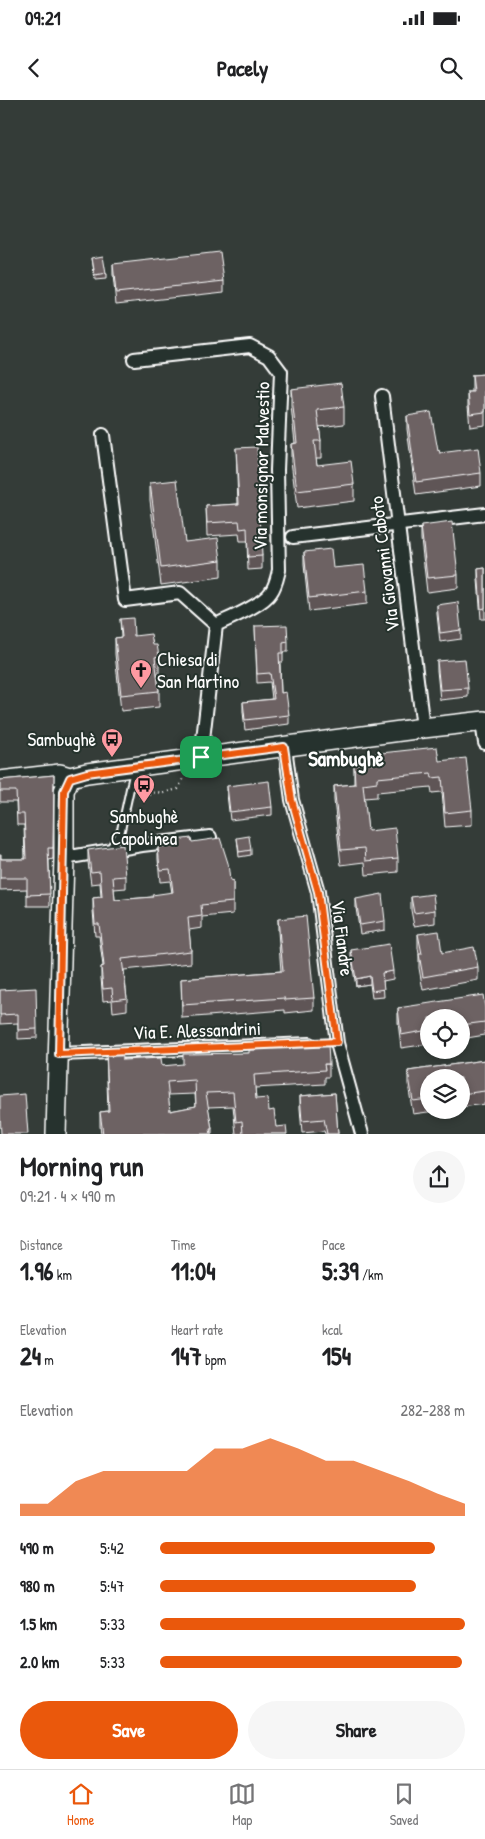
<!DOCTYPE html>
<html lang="en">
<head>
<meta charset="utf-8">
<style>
  :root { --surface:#fff; --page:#f6f6f6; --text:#202124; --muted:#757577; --line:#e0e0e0; --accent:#ea580c }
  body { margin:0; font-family:"Patrick Hand",sans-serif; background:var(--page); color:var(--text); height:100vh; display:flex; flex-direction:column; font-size:19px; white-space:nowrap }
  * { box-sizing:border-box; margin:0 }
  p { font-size:16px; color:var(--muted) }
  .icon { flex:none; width:28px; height:28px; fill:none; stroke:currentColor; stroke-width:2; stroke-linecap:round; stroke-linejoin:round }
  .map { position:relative; height:1034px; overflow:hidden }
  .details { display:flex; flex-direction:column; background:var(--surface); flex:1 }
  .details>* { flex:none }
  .tools { position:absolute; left:420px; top:909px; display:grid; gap:10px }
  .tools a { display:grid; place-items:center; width:50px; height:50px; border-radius:50%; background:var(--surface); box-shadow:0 2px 8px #0003; font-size:25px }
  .pin { position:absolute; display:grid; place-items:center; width:42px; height:42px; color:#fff; margin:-21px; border-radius:10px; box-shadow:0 2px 8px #0006 }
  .round { display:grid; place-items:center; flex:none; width:52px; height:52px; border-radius:26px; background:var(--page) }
  .headline { display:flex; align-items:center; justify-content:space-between; height:85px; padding:0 20px }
  h1 { font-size:28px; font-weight:800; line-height:38px }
  .metrics { display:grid; grid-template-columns:repeat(3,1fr); gap:8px; height:85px; padding:5px 20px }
  .metrics div { display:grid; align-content:center }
  .metrics b { font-size:25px; font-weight:800 }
  .metrics small { font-size:14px; font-weight:400 }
  .metrics p { font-size:14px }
  .chart { height:140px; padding:10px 20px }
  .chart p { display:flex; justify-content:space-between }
  .chart svg { width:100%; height:90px; margin-top:5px; fill:var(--accent); opacity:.7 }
  .primary-button { display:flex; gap:10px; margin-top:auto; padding:10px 20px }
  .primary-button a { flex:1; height:58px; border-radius:30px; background:var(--accent); color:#fff; font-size:20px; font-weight:800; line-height:58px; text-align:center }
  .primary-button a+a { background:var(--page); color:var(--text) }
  ul { padding:0 20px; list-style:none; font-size:16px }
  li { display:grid; grid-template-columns:80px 60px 1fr; align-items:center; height:38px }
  li i { height:12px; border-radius:6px; background:var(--accent) }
  .status { display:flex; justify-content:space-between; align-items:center; height:35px; padding:0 25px; background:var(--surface); direction:ltr }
  .status svg { height:14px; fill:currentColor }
  header { display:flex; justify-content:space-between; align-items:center; height:65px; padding:0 20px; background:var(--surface); font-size:22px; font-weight:800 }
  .dock { display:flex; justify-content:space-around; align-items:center; height:70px; border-top:1px solid var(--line); background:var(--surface); font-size:14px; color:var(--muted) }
  .dock a { display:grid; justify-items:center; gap:2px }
  .dock .on { color:var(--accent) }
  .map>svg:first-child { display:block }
</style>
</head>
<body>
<div class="status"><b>09:21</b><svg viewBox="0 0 49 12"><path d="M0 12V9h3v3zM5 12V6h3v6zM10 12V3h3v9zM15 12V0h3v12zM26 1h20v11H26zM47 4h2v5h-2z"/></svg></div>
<header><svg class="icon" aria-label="back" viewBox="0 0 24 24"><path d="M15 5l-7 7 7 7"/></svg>Pacely<svg class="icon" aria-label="search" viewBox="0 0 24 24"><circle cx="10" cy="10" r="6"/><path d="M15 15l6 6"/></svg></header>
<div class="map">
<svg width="485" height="1034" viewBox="0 0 485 1034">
  <rect width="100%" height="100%" fill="#343c38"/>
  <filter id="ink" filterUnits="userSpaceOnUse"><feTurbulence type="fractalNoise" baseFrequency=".02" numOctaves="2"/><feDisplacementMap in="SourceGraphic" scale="10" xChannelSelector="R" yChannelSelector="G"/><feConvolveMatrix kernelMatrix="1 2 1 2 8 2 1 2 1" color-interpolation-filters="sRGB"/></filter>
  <g filter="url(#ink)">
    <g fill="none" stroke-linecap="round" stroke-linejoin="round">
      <g stroke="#fff" stroke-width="10">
        <path id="lane" d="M109,750L121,730L134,670"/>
      </g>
      <g stroke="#fff" stroke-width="16">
        <path id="street" d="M134,259L250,246L269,256L281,272L277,370L279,470C277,478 276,485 271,492C263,505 230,518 216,525
          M382,296L423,628
          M103,335L125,500L180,493L216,525
          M293,437L485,414
          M482,622L485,643
          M285,647L292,700L318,792L337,943L362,1034
          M201,657L216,525
          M64,758L142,745L210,737
          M59,954L309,944"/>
      </g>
      <g stroke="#fff" stroke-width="22">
        <path id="secondary" d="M70,677L87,673L423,628L485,621
          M0,681L60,674L70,677
          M56,1034L64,758V691L70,677"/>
      </g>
      <path stroke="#fff" stroke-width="2.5" stroke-dasharray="1 4" stroke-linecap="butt" d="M139,697L148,695L156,692L163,693L178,689L184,677"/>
      <use href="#lane" stroke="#26332d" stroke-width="6"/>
      <use href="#street" stroke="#26332d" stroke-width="12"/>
      <use href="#secondary" stroke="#26332d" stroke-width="19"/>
    </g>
    <path fill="#5e5456" stroke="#fff" fill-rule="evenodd" d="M92,158L106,174V179L95,180Z
      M113,164L224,181V192L116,204L113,175Z
      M485,274V325L470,327L468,306V292H472V275Z
      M291,289L344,307V324L319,327L321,341V358H316L317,365L354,384V401L297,408L291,361V344L295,343L291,306Z
      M407,316L440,353L481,373V386L416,395L407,329Z
      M236,348L262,456V469L248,470L247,441H240L239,434L207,436L206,406L238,404Z
      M150,383L185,442L221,460V477L161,485L150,400Z
      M421,426L458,475V488L427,492L421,439Z
      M304,452L333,468L367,491V504L309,511L304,465Z
      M485,468V519H481L478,479V469Z
      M437,505L461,530V539L440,542L437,514Z
      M120,519L134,536L159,556V573H157L159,591V607L121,611L115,554V538L121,537Z
      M255,526L288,542V552H283V562H280L281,593L289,615V624L245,630L243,612V602L272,599L270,582L257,583Z
      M437,561L468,588V597L440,600L437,570Z
      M372,654L439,661L472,710V725L445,727L442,692L432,693L431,687L377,692V697L364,698L368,731L398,758V772L366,775L365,762L341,765L334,700V686L354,684V665L372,664Z
      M54,675L53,759L49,760L50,806H27V789L0,790V754L1,759H25L24,725H17L16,702H0V680Z
      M227,686L272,707V715L230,720L227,694Z
      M237,738L251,750V755L239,757Z
      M176,740L192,742L230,781L233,782V814L202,817V828L189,830L191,851V863L124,870L127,898V910L113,912L112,900L103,901L101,878V867L103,866L99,836H95L93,810V798L101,797L100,783L91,784L88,762V750L126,776V788L114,789L115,800L152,797L172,793L170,781L160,782L158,759V747L176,745Z
      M411,797L435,810V823L414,826L411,810Z
      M356,799L385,821V830L360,834L356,808Z
      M278,819L314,898V910L285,913V910L182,918L181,879L281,871L278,831Z
      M418,834L442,853L478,867V880L423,890L419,868V854L418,848Z
      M351,850L393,871V879L383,881L384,897L372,898L370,884L356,886L351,858Z
      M0,890L37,929V938L18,939V923L0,924Z
      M398,908H485V935L461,939V918H429V944L401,948L398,922Z
      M106,951L123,960L162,966L329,964V977H325V984L255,988L256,999L269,1011L276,1027L287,1034H236L233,1006L208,1007L212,1029V1034H101L100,1026V1012L108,1011ZM195,994L196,1006L170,1011L168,995Z
      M485,960V1004L461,1007V978H429V1010H443L413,1014L408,984V971Z
      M335,993L338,1034H325L324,1031L302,1033L300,1008V996Z"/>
    <path fill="#4c4546" stroke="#fff" d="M370,876V884L356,886V879Z"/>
    <path fill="#6d6264" stroke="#fff" fill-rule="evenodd" d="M220,152L224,181L116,193L113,164Z
      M103,156L106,174L95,176L92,158Z
      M485,274V312L470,314L468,292H474L472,275Z
      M341,283L344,307L317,310L321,341H314L317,365L351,361L354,384L297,391L291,344L297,343L291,289Z
      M431,312L438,351L439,350L440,353L478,348L481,373L416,382L407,316Z
      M257,347L262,456L248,457L247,428L240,429L239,421L207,423L206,406L239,404L236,348Z
      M177,380L185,442L218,438L221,460L161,468L150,383Z
      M452,422L458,475L427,478L421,426Z
      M331,449L333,468L364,465L367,491L309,498L304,452Z
      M485,468V508L481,509L478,469Z
      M458,502L461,530L440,533L437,505Z
      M133,518L134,536L151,534L153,545H157L159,556L155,557L159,591L121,595L115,538L122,537L120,519Z
      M287,525L288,542L283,543V553H279L281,593L286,592L289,615L245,620L243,602L274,599L270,573L257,574L255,526Z
      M465,559L468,588L440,590L437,561Z
      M437,647L439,661L466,658L472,710L445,713L442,677L432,678L431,673L377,678V682L363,684L368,731L395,728L398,758L366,761L365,748L341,750L334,686L355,684L354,665L373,664L372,654Z
      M54,675L53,748H48L50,794L27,795V778H0V754H1V759H26L24,714H17L16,691H0V680Z
      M269,681L272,707L230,712L227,686Z
      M249,736L251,750L239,752L237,738Z
      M191,738L192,742L220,738L228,763L230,781L233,782V802L201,805L202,816L188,818L191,851L122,859L127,898L113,900L112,888L103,889L101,867L104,866L99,824H95L93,798L102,797L100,771L91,772L88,750L123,745L126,776L113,777L115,800L153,797L152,795L173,792L170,769L160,770L158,747L177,745L176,740Z
      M382,794L385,821L360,825L356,799Z
      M433,794L435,810L414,813L411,797Z
      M306,816L314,898L285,900V898L182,905L181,879L283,871L278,819Z
      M439,831L442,853L474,847L478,867L423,877L419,854H422L418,834Z
      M389,844L393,871L382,873L384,889L372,891L370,876L356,879L351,850Z
      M36,888L37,929L18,930V914L0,915V890Z
      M483,895L485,908V922L461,925V918H429V930L401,935L398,908Z
      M328,943L329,964H324L325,970L254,975L256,999L268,998L269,1011L274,1010L276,1027L286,1026L287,1034H243L242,1021L236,1022L233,992L206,993L212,1029H210L211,1034H103L100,1012L109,1011L106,951L122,950L123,960L161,958L162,966L183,964V954L249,953V948L289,947V945ZM195,980L196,1006L170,1011L167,982Z
      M485,960V991L461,994V978H429V999L413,1001L408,971Z
      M335,993L338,1034H327L324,1019L302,1021L300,996Z
      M25,994L28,1034H1L0,1014V996Z"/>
  </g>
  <g fill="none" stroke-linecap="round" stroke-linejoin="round" filter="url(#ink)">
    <g stroke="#fff" stroke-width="10">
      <path id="route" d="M284,647L292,700L318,792L337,942L59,954L64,691L70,678L87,673Z"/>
    </g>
    <use href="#route" stroke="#ea580c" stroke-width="6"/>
  </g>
  <defs>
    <g id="church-pin" transform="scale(1.125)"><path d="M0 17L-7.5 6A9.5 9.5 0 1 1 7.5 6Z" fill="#ff9aa2" stroke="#26332d"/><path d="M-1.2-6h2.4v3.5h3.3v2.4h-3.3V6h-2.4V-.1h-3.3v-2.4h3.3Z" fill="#111"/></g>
    <g id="bus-pin" transform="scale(1.125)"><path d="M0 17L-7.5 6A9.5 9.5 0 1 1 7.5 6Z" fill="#ff9aa2" stroke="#26332d"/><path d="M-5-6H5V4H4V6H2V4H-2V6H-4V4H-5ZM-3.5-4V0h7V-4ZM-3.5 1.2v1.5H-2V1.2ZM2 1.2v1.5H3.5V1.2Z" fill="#111"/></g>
  </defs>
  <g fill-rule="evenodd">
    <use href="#church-pin" x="141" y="570"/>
    <use href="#bus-pin" x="112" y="639"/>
    <use href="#bus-pin" x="144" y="685"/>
  </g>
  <g text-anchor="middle" stroke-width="4" stroke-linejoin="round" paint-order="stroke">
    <g font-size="19" fill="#fff" stroke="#26332d">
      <text transform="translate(261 366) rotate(-89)" y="7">Via monsignor Malvestio</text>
      <text transform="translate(384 464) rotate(-97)" y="7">Via Giovanni Caboto</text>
      <text transform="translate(343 838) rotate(83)" y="7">Via Fiandre</text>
      <text transform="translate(197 930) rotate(-2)" y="7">Via E. Alessandrini</text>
    </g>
    <g font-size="19" fill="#fff" stroke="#26332d" text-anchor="start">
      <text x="157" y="566">Chiesa di<tspan x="157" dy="22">San Martino</tspan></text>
      <text x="96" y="646" text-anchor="end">Sambughè</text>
      <text x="144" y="723" text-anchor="middle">Sambughè<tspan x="144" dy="22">Capolinea</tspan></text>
    </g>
    <g font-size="21" font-weight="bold" fill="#fff" stroke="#26332d">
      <text x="346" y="666">Sambughè</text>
    </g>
  </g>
</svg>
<div class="tools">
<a><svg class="icon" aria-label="locate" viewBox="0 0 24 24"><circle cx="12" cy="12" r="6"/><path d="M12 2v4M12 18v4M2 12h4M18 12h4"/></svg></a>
<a><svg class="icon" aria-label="layers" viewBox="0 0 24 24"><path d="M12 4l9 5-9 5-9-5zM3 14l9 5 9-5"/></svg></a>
</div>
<div class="pin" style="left:201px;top:657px;background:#1e9e55"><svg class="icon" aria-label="arrive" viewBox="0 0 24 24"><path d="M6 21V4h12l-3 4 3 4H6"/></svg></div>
</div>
<section class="details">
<div class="headline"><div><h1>Morning run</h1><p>09:21 · 4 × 490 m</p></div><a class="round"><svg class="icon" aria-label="share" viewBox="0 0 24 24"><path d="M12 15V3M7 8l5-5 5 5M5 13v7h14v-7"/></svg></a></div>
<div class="metrics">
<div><p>Distance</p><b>1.96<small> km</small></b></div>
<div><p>Time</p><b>11:04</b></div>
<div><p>Pace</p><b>5:39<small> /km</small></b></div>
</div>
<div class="metrics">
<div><p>Elevation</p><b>24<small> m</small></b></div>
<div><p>Heart rate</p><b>147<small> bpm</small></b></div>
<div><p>kcal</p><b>154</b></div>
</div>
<div class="chart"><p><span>Elevation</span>282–288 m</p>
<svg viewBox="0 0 160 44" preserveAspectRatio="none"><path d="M0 44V38L10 38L20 27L30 22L40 22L50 22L60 22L70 11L80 11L90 6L100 11L110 17L120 17L130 22L140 27L150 33L160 38V44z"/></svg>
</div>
<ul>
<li><b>490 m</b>5:42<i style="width:90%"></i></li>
<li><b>980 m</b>5:47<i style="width:84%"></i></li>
<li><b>1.5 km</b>5:33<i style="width:100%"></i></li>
<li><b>2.0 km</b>5:33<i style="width:99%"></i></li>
</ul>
<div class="primary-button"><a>Save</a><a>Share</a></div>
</section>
<nav class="dock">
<a class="on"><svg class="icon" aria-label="home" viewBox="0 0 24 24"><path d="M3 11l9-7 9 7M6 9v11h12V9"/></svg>Home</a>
<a><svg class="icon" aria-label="map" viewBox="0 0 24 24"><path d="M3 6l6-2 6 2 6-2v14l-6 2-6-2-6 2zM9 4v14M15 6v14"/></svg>Map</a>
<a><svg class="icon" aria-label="saved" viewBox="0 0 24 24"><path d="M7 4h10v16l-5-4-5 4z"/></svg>Saved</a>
</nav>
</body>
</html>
